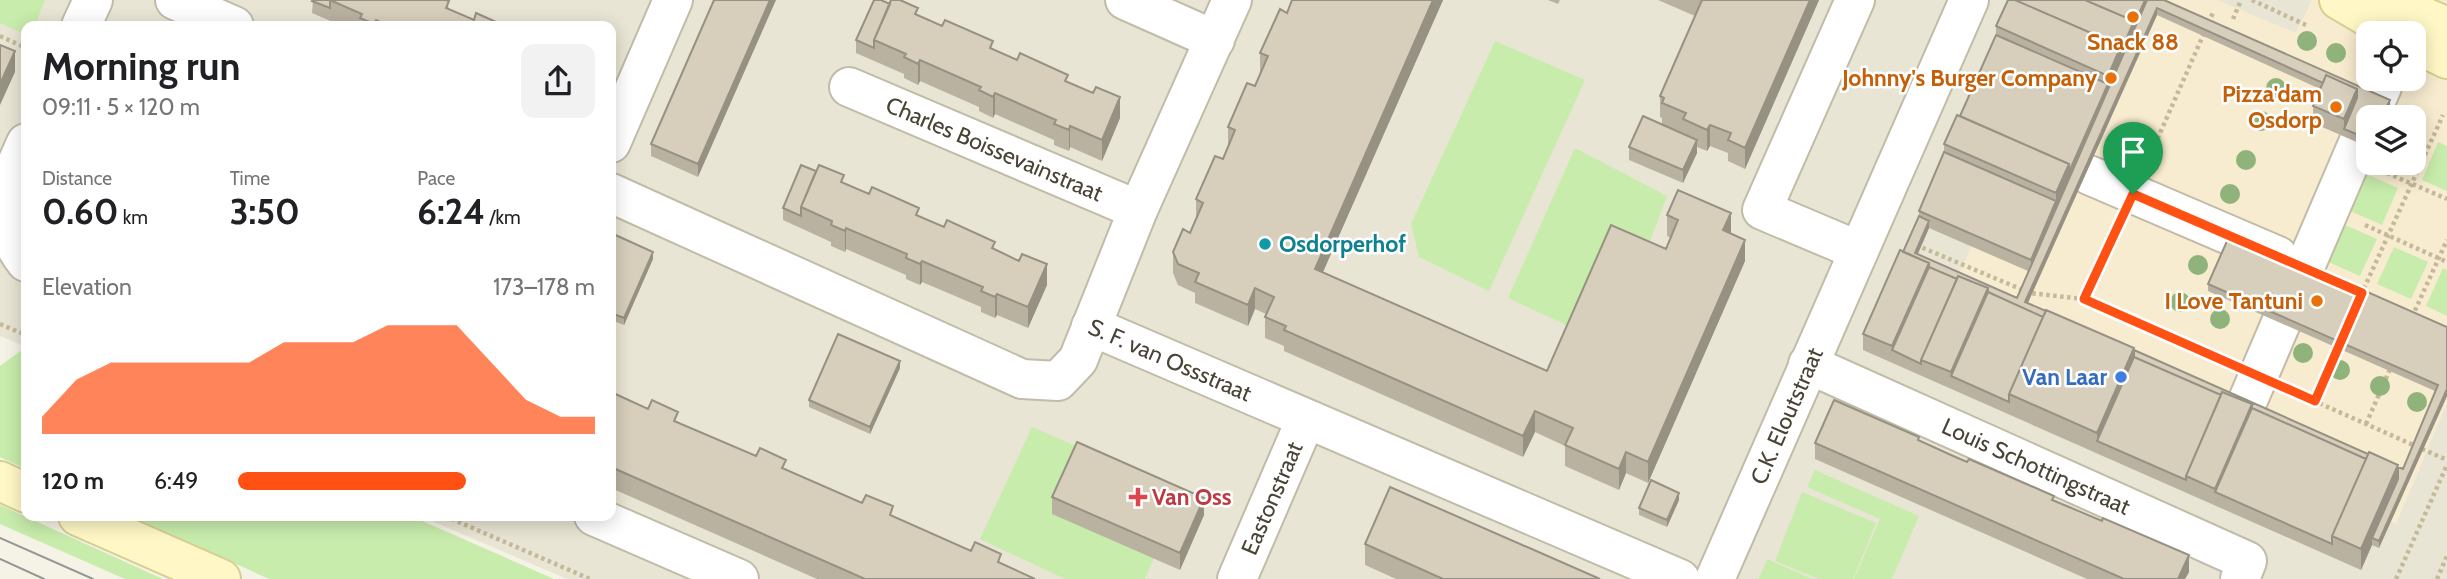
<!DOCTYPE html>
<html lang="en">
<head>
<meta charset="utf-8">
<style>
  :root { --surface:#fff; --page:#f2f2f2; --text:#202124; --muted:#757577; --accent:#ff5113 }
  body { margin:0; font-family:Cabin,sans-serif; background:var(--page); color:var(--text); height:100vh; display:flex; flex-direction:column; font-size:26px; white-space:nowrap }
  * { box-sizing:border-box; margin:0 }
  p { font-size:23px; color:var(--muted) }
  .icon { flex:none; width:38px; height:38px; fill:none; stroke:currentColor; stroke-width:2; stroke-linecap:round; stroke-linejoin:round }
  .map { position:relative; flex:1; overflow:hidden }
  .sheet { position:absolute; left:21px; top:21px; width:595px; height:500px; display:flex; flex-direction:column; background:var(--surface); border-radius:14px; box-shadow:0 4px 18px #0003 }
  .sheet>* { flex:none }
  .tools { position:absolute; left:2356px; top:21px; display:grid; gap:14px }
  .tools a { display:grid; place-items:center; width:70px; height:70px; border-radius:14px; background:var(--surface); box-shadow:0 4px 18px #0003; font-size:35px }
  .pin { position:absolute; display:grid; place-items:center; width:60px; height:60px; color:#fff; margin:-72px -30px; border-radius:50% 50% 50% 0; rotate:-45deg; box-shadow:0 0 7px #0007 }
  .pin .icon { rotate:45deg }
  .round { display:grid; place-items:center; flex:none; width:74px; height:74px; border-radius:14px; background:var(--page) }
  .head { display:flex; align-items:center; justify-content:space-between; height:119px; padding:0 21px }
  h1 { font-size:38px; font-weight:800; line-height:52px }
  .metrics { display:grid; grid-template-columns:repeat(3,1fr); gap:10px; height:119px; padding:7px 21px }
  .metrics div { display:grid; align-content:center }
  .metrics b { font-size:35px; font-weight:800 }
  .metrics small { font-size:19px; font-weight:400 }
  .metrics p { font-size:19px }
  .chart { height:196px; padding:14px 21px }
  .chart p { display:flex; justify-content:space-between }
  .chart svg { width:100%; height:126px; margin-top:7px; fill:var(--accent); opacity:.7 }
  ul { padding:0 21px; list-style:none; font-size:23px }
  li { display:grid; grid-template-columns:112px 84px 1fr; align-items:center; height:52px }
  li i { height:18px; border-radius:9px; background:var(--accent) }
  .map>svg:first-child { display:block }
</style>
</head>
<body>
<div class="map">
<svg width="2447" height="579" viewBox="0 0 2447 579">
  <rect width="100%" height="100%" fill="#f5f2e6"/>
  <path fill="#e9e5d4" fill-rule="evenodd" d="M0,0H2447V579H567L420,516H611V26H26V347L0,336ZM2368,33H2413V79H2368ZM2368,117H2413V163H2368Z"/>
  <path fill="#f8ecd0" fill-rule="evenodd" d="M2059,0H2217L2296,33L2312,0H2447V403L2396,524L1936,323L2081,10ZM2368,33H2413V79H2368ZM2368,117H2413V163H2368Z"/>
  <path fill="#c8ecac" d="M0,0H45L35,26H26V35L0,23Z
    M1495,41L1585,80L1489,291L1419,257L1411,224Z
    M2438,142L2447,146V191L2422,180Z
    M1575,148L1667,196L1649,244L1606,237L1566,325L1508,298Z
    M2364,173L2398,188L2382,225L2348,210Z
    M2343,224L2377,239L2360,276L2326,261Z
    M2394,247L2428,262L2411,299L2377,284Z
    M2443,268L2447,270V316L2426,306Z
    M26,347V469L0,457V366Z
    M1032,427L1136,472L1157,551L1145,579H1065L980,539Z
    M1815,470L1919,516L1892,579H1854L1880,519L1807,487Z
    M1802,492L1876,523L1853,579H1819L1775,561Z
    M0,505L163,579H125L0,524Z
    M130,516H411L554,579H269Z
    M1767,559L1812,579H1759Z"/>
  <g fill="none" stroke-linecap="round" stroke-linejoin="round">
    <g stroke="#c1bba8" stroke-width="42">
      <g id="street">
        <path d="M175,0L234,26"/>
        <path d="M1125,0L1215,40"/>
        <path d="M1855,0L1762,210L1857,250"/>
        <path d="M81,26L93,0"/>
        <path id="s1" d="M849,87L1138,210"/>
        <path d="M2369,117L2382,87"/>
        <path d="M611,143L673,0"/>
        <path d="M2089,175L2278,256"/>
        <path d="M0,177L9,181C5,214 5,236 26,262"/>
        <path d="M9,181L26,143"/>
        <path d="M611,193L1022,379L1058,381L1078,360L1138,210L1232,0"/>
        <path id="s2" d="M1091,326L1680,579"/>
        <path id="s3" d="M1808,364L2247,561L2240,579"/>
        <path d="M2245,407L2368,120"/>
        <path d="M594,516L739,579"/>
        <path id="s4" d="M1237,579L1306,419"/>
        <path id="s5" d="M1715,579L1969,0"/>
      </g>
    </g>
    <g stroke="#d8ce92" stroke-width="42">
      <path id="secondary" d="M2339,0L2395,33
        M2386,0L2447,27
        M2413,42L2447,59
        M0,481L26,493
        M78,516L221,579"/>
    </g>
    <path stroke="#c4b998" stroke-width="4.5" stroke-dasharray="3.5 3.5" stroke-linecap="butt" d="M2252,0L2308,26
      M2233,19L2241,0
      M2208,23L2214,11
      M0,36L26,48
      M2149,158L2205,31
      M2387,173L2447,199
      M2365,225L2447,262
      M2117,229L2083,299L2222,361
      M1916,245L2030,293L2083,299
      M2361,295L2443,115
      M2412,317L2447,240
      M0,324L26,335
      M2294,392L2447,460
      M2315,402L2340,344
      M2366,424L2391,367
      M445,516L590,579
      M2396,579L2447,465
      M2437,579L2447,556"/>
    <use href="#street" stroke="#fff" stroke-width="38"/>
    <use href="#secondary" stroke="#fff8c6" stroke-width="38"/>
    <path stroke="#969696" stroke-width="2" d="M0,538L93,579
      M0,559L44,579"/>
  </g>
  <g fill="#8fb37b">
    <circle cx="2307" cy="41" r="10"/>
    <circle cx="2336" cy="53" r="10"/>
    <circle cx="2276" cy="88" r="10"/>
    <circle cx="2261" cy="121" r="10"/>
    <circle cx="2246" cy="160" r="10"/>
    <circle cx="2230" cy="194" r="10"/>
    <circle cx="2198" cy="265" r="10"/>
    <circle cx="2180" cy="302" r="10"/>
    <circle cx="2220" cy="319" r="10"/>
    <circle cx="2303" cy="353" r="10"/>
    <circle cx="2340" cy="370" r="10"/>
    <circle cx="2380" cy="386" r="10"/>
    <circle cx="2417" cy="402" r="10"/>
  </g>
  <path fill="#b9b2a1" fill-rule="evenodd" d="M313,0H446L449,9L474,20L505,26H342L312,13Z
    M714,0L698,177L651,156V144Z
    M1292,0H1443L1323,272L1547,371L1666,249L1671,238L1667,236V215L1731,233L1745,261L1648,483L1626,473L1619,490L1565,466V446L1535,432L1523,457L1284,351V346L1265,338V317L1266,314L1255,309L1248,326L1195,303V293L1178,285L1173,273V252L1190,233L1196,220V199L1223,159L1228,147V127L1255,86L1260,74V53L1287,13Z
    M1548,0H1560L1558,4Z
    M1658,0H1819L1745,169L1728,161V153L1710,146L1707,151L1697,147V153L1683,183L1629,160V147L1662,124V118L1660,117V96L1695,16Z
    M2164,0L2390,107L2368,117V147L2313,123V106L2320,89L2157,15L2028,303L2403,469L2435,391L2208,291V284L2447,327V396L2379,548L2372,545L2361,570L1863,350V334L1903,252L1919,216V211L1944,152V144L1960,116L1996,35V26ZM1929,228L2028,271L2017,298L1918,254Z
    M890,4L1068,82L1120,118L1102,161L1070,147L1069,151L1054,145V140L995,114L993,118L979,111V107L920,81L918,85L904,78V74L856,53V40Z
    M816,171L995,250L1047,285L1028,328L997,315L995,318L981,312V307L922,282L920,285L906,279V275L846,249L845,252L831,246V242L783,220V208Z
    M611,233L653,259L624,325L611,320Z
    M900,368L870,434L809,407V400Z
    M611,392L678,422L1035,579H817L611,488Z
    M1919,441L2102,521L2189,572L2185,579H2087L1815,459V443Z
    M1052,497L1204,515L1180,570L1052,514Z
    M1679,500L1667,527L1639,515V508Z
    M1365,544L1600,579H1396L1365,565Z"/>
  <path fill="#969183" d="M770,0H776L698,177V164Z
    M1433,0H1443L1315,290V269Z
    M1810,0H1819L1745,169V148Z
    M2145,0H2147L2134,38V25Z
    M2157,8V15L2025,309V302Z
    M2134,21V38L2031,272V260L2056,201V193L2108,84V76L2121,46Z
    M15,51V72L0,105V84Z
    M920,60V81L918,85V64Z
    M2357,89V105L2344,129V119Z
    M995,93V114L993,118V97Z
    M1120,97V118L1102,161V140Z
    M2390,100V107L2385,117H2382Z
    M1710,125V146L1707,151V130Z
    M1070,126V147L1069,151V130Z
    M1697,140V153L1683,183V170Z
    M1731,213V234L1723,230Z
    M1929,221V228L1915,260V253Z
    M846,228V249L845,252V231Z
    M1745,240V261L1648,483V462Z
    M653,252V259L624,325V318Z
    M922,261V282L920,285V264Z
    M1929,263V279L1892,350V346Z
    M1047,264V285L1028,328V307Z
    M1255,288V309L1248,326V305Z
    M1988,288V305L1951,376V372Z
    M997,294V315L995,318V297Z
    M2134,348V369L2097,441V433Z
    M900,361V368L870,434V427Z
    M2447,389V396L2379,548V541Z
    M2252,404V421L2215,492V505V489Z
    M1535,411V432L1523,457V436Z
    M1626,452V473L1619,490V469Z
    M2398,465V486L2372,538V545L2361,570V549Z
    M1679,493V500L1667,527V520Z
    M1204,498V515L1180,570V553Z
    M2189,555V572L2185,579H2178Z"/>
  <path fill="#d7cfbb" stroke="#969183" stroke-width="2" d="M313,0H330V8L312,1Z
    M330,0H446L449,1L446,8L474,20L476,13L505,26H389L376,20L374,24L360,18L362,14Z
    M714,0H770L698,164L651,144Z
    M874,0H881L890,4L874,40V48L856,40Z
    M891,0H900L918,8L915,14L942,26L945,20L993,41L990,48L1017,60L1020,53L1068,75L1065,81L1093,93L1096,87L1120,97L1102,140L1070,126L1069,130L1054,124L1056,120L995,93L993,97L979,90L981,87L920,60L918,64L904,57L906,54L874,40Z
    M1292,0H1433L1315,269L1547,371L1611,225L1666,249L1678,220L1667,215L1678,190L1731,213L1723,230L1745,240L1648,462L1626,452L1619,469L1565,445L1573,428L1535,411L1523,436L1284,330L1286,326L1265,317L1274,297L1255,288L1248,305L1195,282L1199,273L1178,264L1173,252L1183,229L1190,233L1203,203L1196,199L1215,156L1223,159L1235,130L1228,127L1247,83L1255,86L1268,56L1260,53L1280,9L1287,13Z
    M1702,0H1810L1745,148L1728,140L1731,133L1710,125L1707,130L1683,119L1686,113L1662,103L1664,98L1660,96Z
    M2008,0H2015L2121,46L2108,76L1996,26Z
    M2015,0H2085L2134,21L2121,51V46Z
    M2085,0H2145L2134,25V21Z
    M2147,0H2164L2390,100L2382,117H2368V139L2344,129L2357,98V89L2326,75L2323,83L2157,8L2025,302L2046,311L2043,317L1988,292V288L1958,276L1957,279L1929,267V263L1903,252L1919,216L1929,221L1915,253L2017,298Z
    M1996,35L2108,84L2069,172V164L1960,116Z
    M0,45L15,51L0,84Z
    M2326,75L2357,89L2344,119L2313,106Z
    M1957,115L2069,164L2056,193L1944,144Z
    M1643,116L1697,140L1683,170L1629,147Z
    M1944,152L2056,201L2031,260L1919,211Z
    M801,165L816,171L801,207V216L783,208Z
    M819,165L844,175L841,182L869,194L872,187L919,208L916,215L944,227L947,220L995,242L992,248L1019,261L1022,254L1047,264L1028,307L997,294L995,297L981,291L983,287L922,261L920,264L906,258L907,254L846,228L845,231L831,225L832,221L801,207Z
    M2231,232L2447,327V389L2379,541L2372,538L2398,479V467L2403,469L2438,385L2208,284Z
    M611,233L653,252L624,318L611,313Z
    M1900,250L1929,263L1892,346L1863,334Z
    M1929,267L1957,279L1921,360V364L1892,350Z
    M1958,276L1988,288L1951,372L1921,360Z
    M1988,292L2043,317L2009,394V402L1951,376Z
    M2046,310L2134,348L2097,433L2009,394Z
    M838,334L900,361L870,427L809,400Z
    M2134,350L2368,454L2366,459L2252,408V404L2222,392L2221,395L2134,357Z
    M2134,357L2221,395L2186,476V480L2097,441Z
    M611,392L648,409L652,400L678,412L674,421L756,456L760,448L786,460L782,468L862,503L866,495L893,506L890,515L971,551L975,542L1001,554L998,562L1035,579H865L611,467Z
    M2222,392L2252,404L2215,489L2186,476Z
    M1834,400L1919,437L1918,440L1951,455L1967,462L1969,459L2054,496L2052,500L2069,507L2102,521L2103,518L2189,555L2178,579H2124L1815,443Z
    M2252,408L2366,459L2332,536V544L2215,492Z
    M1077,442L1204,498L1180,553L1052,497Z
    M2369,452L2398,465L2361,549L2332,536Z
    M1651,480L1679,493L1667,520L1639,508Z
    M1390,487L1600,579H1443L1365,544Z"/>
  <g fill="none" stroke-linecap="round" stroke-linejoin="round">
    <g stroke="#fff" stroke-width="14">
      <path id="route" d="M2133,194L2362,293L2315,401L2084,299Z"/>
    </g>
    <use href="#route" stroke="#ff5113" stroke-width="9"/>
  </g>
  <g fill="#e8710a" stroke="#fff" stroke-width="2.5">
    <circle cx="2133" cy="17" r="7"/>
    <circle cx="2111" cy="78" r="7"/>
    <circle cx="2336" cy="107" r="7"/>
    <circle cx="2317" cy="301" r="7"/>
  </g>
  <circle fill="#0f9aa8" stroke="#fff" stroke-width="2.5" cx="1265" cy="244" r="7"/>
  <circle fill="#3f7fe0" stroke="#fff" stroke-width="2.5" cx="2121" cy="377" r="7"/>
  <path fill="#e0444e" stroke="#fff" stroke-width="2.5" d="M1134.5 486.5h7v7h7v7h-7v7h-7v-7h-7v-7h7z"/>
  <g text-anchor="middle" stroke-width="5" stroke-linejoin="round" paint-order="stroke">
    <g font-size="23" font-weight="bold" fill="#c56008" stroke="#fff" text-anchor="end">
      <text x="2133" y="50" text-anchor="middle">Snack 88</text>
      <text x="2097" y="86">Johnny's Burger Company</text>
      <text x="2322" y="102">Pizza'dam<tspan x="2322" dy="26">Osdorp</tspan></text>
      <text x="2303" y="309">I Love Tantuni</text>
    </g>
    <g font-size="23" fill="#484335" stroke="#fff">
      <text dy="8" stroke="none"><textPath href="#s1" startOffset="158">Charles Boissevainstraat</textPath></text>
      <text dy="8" stroke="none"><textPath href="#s2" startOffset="86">S. F. van Ossstraat</textPath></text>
      <text dy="8" stroke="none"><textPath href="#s5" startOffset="178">C.K. Eloutstraat</textPath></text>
      <text dy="8" stroke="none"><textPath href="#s3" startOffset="250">Louis Schottingstraat</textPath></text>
      <text dy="8" stroke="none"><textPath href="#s4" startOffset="88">Eastonstraat</textPath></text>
    </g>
    <g font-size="23" font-weight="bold" fill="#0d838f" stroke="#fff" text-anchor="start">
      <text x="1279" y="252">Osdorperhof</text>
    </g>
    <g font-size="23" font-weight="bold" fill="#366cbe" stroke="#fff" text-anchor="end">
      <text x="2107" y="385">Van Laar</text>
    </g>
    <g font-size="23" font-weight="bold" fill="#be3a42" stroke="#fff" text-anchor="start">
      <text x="1152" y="505">Van Oss</text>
    </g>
  </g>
</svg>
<div class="tools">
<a><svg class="icon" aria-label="locate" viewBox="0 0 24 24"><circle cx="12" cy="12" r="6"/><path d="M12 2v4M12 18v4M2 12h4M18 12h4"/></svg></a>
<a><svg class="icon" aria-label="layers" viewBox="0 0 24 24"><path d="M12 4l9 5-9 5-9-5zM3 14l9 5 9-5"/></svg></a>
</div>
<div class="pin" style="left:2133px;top:194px;background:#1e9e55"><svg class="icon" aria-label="arrive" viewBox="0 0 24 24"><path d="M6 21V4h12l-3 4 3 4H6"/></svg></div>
<section class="sheet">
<div class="head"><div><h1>Morning run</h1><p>09:11 · 5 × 120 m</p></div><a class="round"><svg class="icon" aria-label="share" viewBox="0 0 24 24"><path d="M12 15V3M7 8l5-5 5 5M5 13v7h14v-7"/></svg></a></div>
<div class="metrics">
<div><p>Distance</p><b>0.60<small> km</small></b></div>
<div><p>Time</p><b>3:50</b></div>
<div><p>Pace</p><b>6:24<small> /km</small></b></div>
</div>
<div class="chart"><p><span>Elevation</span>173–178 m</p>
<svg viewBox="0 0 160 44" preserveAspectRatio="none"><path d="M0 44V38L10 25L20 19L30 19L40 19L50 19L60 19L70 12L80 12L90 12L100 6L110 6L120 6L130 19L140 32L150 38L160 38V44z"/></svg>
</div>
<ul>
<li><b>120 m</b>6:49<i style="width:64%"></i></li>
</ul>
</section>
</div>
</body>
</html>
